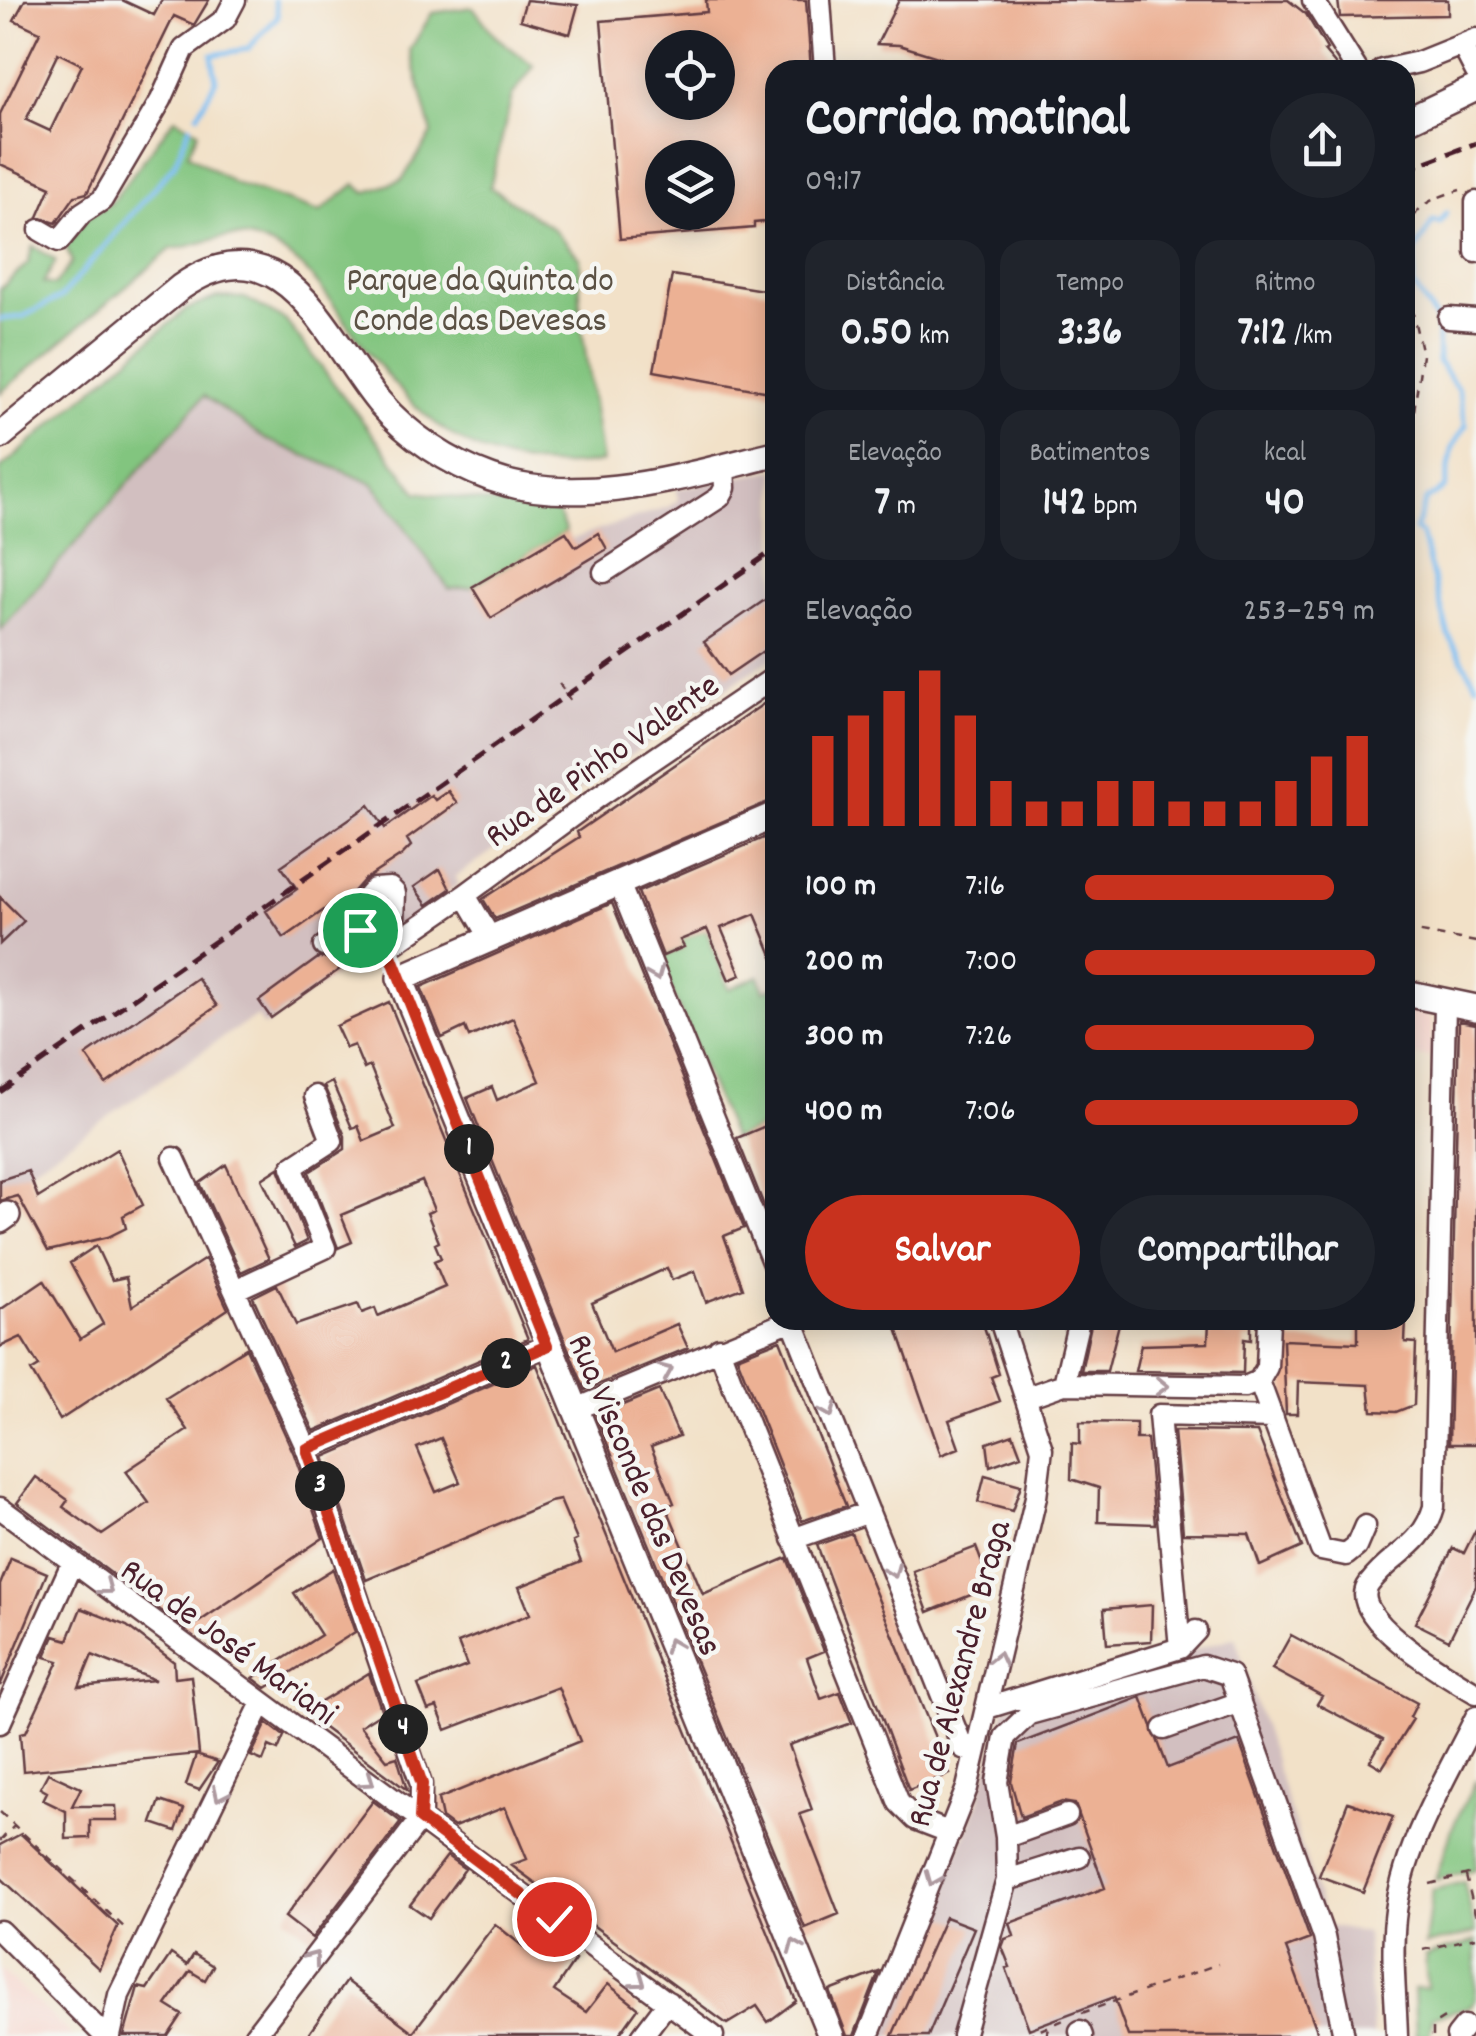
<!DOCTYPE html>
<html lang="pt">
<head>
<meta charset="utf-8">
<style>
  :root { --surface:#171b24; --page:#20242c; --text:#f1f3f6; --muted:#9ea1a6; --accent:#c8321e }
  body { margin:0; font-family:Dekko,sans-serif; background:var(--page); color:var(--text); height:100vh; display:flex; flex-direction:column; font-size:38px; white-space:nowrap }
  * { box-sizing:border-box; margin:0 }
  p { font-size:32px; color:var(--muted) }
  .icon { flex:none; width:55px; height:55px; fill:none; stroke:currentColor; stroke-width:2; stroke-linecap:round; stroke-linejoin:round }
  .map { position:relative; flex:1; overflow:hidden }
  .panel { position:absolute; left:765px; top:60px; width:650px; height:1270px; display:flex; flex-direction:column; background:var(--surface); border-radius:30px; box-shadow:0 5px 25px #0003 }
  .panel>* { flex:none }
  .controls { position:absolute; left:645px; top:30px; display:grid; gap:20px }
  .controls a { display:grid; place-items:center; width:90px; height:90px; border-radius:50%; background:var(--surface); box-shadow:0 5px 25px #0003; font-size:50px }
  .pin { position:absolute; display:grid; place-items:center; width:85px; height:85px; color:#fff; margin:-42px; border:5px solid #fff; border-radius:50%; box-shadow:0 2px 10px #0007 }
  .km { position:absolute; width:50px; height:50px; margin:-25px; border-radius:50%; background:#222; color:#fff; font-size:28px; line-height:50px; text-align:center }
  .round { display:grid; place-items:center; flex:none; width:105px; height:105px; border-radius:52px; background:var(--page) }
  .summary { display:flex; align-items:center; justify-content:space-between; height:170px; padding:0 40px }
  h1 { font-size:55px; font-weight:700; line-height:75px }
  .figures { display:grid; grid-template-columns:repeat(3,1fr); gap:15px; height:170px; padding:10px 40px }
  .figures div { display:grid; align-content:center; border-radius:25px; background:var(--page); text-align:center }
  .figures b { font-size:42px; font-weight:700 }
  .figures small { font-size:28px; font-weight:400 }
  .figures p { font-size:28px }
  .chart { height:280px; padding:20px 40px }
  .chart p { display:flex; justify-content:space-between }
  .chart svg { width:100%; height:180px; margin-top:10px; stroke:var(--accent); stroke-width:6 }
  .primary-button { display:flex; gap:20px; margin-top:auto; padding:20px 40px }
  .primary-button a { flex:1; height:115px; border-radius:60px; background:var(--accent); color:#fff; font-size:40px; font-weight:700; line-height:115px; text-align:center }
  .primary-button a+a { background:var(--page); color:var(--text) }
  ul { padding:0 40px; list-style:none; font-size:32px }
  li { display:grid; grid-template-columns:160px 120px 1fr; align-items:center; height:75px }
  li i { height:25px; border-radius:12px; background:var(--accent) }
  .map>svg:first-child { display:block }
</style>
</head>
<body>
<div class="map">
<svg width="1476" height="2036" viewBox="0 0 1476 2036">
  <rect width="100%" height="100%" fill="#f6f6f2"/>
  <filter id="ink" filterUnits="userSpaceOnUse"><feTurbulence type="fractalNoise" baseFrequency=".01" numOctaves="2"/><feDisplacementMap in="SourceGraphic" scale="20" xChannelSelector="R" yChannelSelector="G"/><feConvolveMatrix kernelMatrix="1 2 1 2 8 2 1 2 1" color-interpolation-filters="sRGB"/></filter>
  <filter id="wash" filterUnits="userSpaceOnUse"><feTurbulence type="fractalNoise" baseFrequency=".0048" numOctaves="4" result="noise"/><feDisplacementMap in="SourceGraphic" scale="40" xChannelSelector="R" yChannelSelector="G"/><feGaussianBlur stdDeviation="2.25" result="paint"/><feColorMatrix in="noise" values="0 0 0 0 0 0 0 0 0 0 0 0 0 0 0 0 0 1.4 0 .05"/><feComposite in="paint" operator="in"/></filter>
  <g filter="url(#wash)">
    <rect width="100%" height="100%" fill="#f2e1c8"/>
    <path fill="#f7d1c8" d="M1405,1007L1425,1014L1431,1021L1432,1057L1405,1056Z
      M0,1969L72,2036H0Z"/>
    <path fill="#d2bfc0" d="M204,396L265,439L374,484L449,589L472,587L566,532L572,539L668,507L678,500L676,489L775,470V655L455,877L459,884L264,1027L257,1017L232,1031L12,1182H0V630Z
      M1235,1637L1327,1926L1366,1933L1373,2036H881L976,1809L1005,1708Z"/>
    <path fill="#82c57f" stroke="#667255" stroke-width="2.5" d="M473,7L495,36L534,66L512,96L490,187L552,228L580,258V317L602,462C475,480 416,420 346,322C319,284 300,253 252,239C223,230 200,247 171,249L0,393V289L28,263L33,246L56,261L43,283L55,285L72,262L66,247L86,218L111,203L175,118L198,131L188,154L234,183L320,212L355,184L365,193L402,180L432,134L410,50L432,13Z
      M217,297L245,298L285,320L417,492L557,512L566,532L472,587L449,589L374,484L265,439L204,396L0,630V469L185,310Z
      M706,929L729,989L759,976L764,991L775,987V1122L733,1139L658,958L683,948L680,940Z
      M1476,1780V1869L1435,1880L1453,1826Z
      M1464,1882L1476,1933L1425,1945L1432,1890Z
      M1476,1941V1998L1471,2006L1433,2017L1429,2036H1416L1414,1989L1427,1988L1425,1956Z"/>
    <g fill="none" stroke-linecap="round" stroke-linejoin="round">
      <path stroke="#7dbef2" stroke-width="5" d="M198,114L216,80L212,55L248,49L278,16L274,0
        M1446,213L1440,223L1433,221L1415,251L1413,285L1437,321L1438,362L1458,389L1466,426L1453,446L1445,488L1426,500L1415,530L1421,533L1449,636L1476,684
        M0,319L22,317L61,297L174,165L190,126"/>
    </g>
    <g id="blocks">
      <path fill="#ecb194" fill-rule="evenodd" d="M25,0H122L154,15L162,0H209L194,25L174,16L87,193L75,196L56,223L38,217L51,187L0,164V114L40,32L14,20ZM58,53L82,65L50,131L26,120Z
        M526,0L578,5L570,34L520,20Z
        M706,0H806L811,70H775V221L754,223V228L620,239L601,21L707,12ZM662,48H718V102H662ZM662,158H718V212H662Z
        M899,0H1288L1306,14L1327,49L1324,51L1340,70H980L899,45L877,44Z
        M1338,0H1448V15L1340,17Z
        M672,275L775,292V393L654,371Z
        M566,532L576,547L598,533L607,549L491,618L472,587Z
        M775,593V643L728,675L704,642Z
        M775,696V799L495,919L483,899L579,837L577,832Z
        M448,791L457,803L407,839L411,846L402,855L364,880L349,897L347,894L284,938L266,911L297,889L281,866L369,805L385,828L431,795L435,800Z
        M775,833V962L755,914L721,928L741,975L729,980L707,929L680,940L684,947L663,956L638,892Z
        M440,869L450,889L427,905L414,887Z
        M0,897L24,921L0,944Z
        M612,903L744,1228L724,1236L743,1288L706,1302L695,1271L672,1280L667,1268L592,1303L612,1352L677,1324L688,1348L585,1390L467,1098L492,1087L497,1100L540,1081L513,1018L469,1037L465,1027L442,1038L421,987Z
        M318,958H333L340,969L271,1018L259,1001Z
        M197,978L217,1006L106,1084L86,1055Z
        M389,1002L528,1339L314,1431L253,1297L277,1285L296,1325L358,1304L362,1313L375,1308L378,1316L445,1287L434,1261L441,1258L435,1244L439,1242L427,1213L434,1210L422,1181L341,1215L352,1242L338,1248L309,1172L345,1149V1136L324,1086L332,1082L352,1128L358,1126L364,1141L395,1128L370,1066L364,1069L354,1045L346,1048L336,1026Z
        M1459,1021L1476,1024V1444H1449Z
        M775,1122V1216L769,1218L737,1138Z
        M117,1149L143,1205L123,1216L126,1228L108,1237L48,1251L18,1196L0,1201V1180L28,1171L38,1198Z
        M226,1165L269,1259L241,1272L200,1183Z
        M279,1168L307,1241L295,1247L262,1179Z
        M96,1246L112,1280L126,1277L132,1306L205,1259L228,1309L60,1420L31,1371L39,1366L21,1337L0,1347V1310L44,1280L80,1339L103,1324L70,1263Z
        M894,1320H982L999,1374L991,1377L1000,1401L949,1420L959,1448L941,1455Z
        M1092,1320H1120L1107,1371H1081Z
        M1209,1320H1251V1340L1244,1339L1243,1373L1135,1371L1141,1345L1208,1343Z
        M1358,1320H1406L1405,1342L1416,1343L1414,1405L1396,1412L1372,1411L1369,1385L1298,1382L1297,1414H1286L1283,1340L1358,1343Z
        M780,1340L846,1506L802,1521L737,1357Z
        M246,1348L294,1454L323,1538L187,1630L17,1503L36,1477L68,1500L63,1507L102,1535L149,1503L126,1471L188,1430L166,1398Z
        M537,1365L796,2001L768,2022L757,2006L727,2024L511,1865L527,1859L505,1807L454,1827L442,1818L438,1799L580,1741L558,1687L446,1730L437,1707L428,1710L418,1685L467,1666L458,1643L530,1614L519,1587L581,1562L573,1542L577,1540L560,1500L550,1502L366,1580L324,1457ZM441,1438L460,1482L436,1492L417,1448Z
        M659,1390L679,1436L651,1447L674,1503L666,1506L703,1594L787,1558L824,1651L807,1658L821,1699L840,1692L852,1723L789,1745L812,1810L800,1814L839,1914L805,1928L596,1416Z
        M1080,1422L1136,1423V1439H1147L1155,1524L1098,1522L1099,1488L1071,1479L1072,1443L1080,1444Z
        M1174,1431L1257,1432L1302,1547L1260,1566L1249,1534L1183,1533Z
        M1013,1434L1021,1455L990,1466L987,1443Z
        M985,1475L1021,1485L1012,1511L978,1502Z
        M1476,1529V1586L1449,1640L1415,1623L1453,1548L1464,1553Z
        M851,1533L950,1774L909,1790L817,1545Z
        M976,1547L991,1587L928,1612L913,1571Z
        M11,1558L47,1573L0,1686V1585Z
        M333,1569L355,1632L266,1688L253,1678L321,1635L294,1593Z
        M1152,1605L1151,1641L1107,1644L1104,1609Z
        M81,1608L127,1626L174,1662L175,1678L191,1676L199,1754L23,1771L20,1733L26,1732L59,1661L45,1657L46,1654L54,1636L68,1640ZM92,1655L155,1680L79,1687Z
        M1291,1635L1417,1703L1410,1717L1413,1719L1382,1768L1370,1761L1383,1739L1317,1704L1322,1696L1272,1669Z
        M369,1673L382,1712L360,1726L387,1760L397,1757L407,1790L308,1716V1710Z
        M1141,1697L1168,1768L1239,1741L1310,1939L1286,1948L1319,2036H1128L1114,1997L1029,2029L1006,1968L1010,1967L1002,1947L1005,1939L1014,1936L1010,1923L1105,1888L1075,1804L1062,1802L1021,1817L1011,1782L1018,1744Z
        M267,1723L284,1736L278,1750L269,1746L263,1761L251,1756Z
        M196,1755L218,1762L199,1790L186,1785Z
        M48,1773L81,1788L72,1806H116L117,1820H90V1838L66,1839V1811L43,1800L47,1792L40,1788Z
        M160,1801L184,1809L176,1831L152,1823Z
        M373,1801L401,1822L312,1938L285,1917Z
        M1348,1802L1393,1817L1363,1892L1319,1876Z
        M21,1834L118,1926L99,1969L0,1877V1845Z
        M447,1856L465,1869L429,1918L410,1905Z
        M945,1917L974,1928L928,2036H892Z
        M495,1924L540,1960L552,1945L575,1960L554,1991L586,2012L608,1984L638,2008L618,2036H307L346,1981L413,2032Z
        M171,1954L187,1965L194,1954L213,1966L205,1980L190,1971L166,2005L182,2015L168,2036H124L138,1987L147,1989Z
        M879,1972L854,2036H847L830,1991Z"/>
    </g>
  </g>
  <g filter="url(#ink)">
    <use href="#blocks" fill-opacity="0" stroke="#633c43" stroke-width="2.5"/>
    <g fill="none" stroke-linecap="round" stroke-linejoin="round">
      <g stroke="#633c43" stroke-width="25">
        <path id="minor" d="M820,0L825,70
          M1313,0L1357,70
          M1462,45L1476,72
          M1382,70L1419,62L1476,39
          M1476,202V252
          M40,230L59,241L82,213L102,200L161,100L184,49L225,19L235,0
          M1449,318L1476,320
          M604,572L720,497L725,488L724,466
          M619,883L775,1269
          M465,895L598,797L775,677
          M324,946L381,936L394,921L395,893L390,888L374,889C360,903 353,922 366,939
          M388,948L465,895L491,939
          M1445,1005L1434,1507C1422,1548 1392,1553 1369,1584C1344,1617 1451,1678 1476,1693
          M174,1158L307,1449L421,1784V1818
          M235,1290L325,1248L292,1167L332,1141L315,1096
          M792,1320L963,1748L975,1753
          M719,1348L732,1383
          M1259,1381L1321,1550L1346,1555L1356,1547L1365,1526
          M1259,1381L1267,1367L1269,1320
          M1064,1384L1079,1320
          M733,1386L899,1803L915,1819L951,1833
          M1027,1397L1064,1384L1245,1387L1259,1381
          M576,1409L792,1320
          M307,1449L547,1346
          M0,1508L713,2036
          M793,1539L869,1512
          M1180,1648L1159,1415L1273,1418
          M987,1708L1180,1648L1196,1631
          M0,1723L72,1563
          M1164,1729L1240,1702
          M1006,1837L1067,1815
          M1007,1880L1079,1857
          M0,1931L105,2036
          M1080,2031L1082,2036
          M110,2036L119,1995L261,1705
          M254,2036L421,1818
          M642,2036L668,2002
          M868,2036L967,1788L1036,1497L1042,1449L1000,1320
          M963,2036L1007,1880L1006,1837L997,1782L1005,1737L1029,1714L1203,1666L1230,1675L1324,1937L1344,2036
          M1397,2036C1396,1998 1391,1957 1395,1919C1402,1848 1445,1780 1476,1717
          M1457,2036L1465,2026"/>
      </g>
      <g stroke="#633c43" stroke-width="30">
        <path id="major" d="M1405,122L1476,88
          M0,436L181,287C283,216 327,339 379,402C408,436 449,463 491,478C579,510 688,475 775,454
          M775,815L400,978L831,2036
          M1405,993L1476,1008
          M0,1220L7,1215"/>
      </g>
      <path stroke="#633c43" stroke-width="2.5" stroke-dasharray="8 8" stroke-linecap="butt" d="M1405,246C1412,206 1424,201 1460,190
        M1405,277L1422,355L1405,474
        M1405,584L1406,588
        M559,683L570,700
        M1405,929L1476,942
        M0,1812L127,1930
        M0,1841L15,1825
        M1466,1876L1476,1918
        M1430,1884L1476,1872
        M1423,1950L1476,1937
        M1082,2013L1218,1964
        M1026,2036L1066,2019
        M1046,2036L1049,2028
        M1433,2036V2025L1449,2015"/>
      <use href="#minor" stroke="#fff" stroke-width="20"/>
      <use href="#major" stroke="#fff" stroke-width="25"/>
      <path stroke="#4a1f2b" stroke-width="5" stroke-dasharray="15 8" stroke-linecap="butt" d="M1405,170L1476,143
        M0,1092L775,549"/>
    </g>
    <defs><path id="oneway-chevron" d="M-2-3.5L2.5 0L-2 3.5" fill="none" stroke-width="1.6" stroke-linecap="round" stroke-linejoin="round" transform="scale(2.5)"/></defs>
    <g stroke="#ae9aa0">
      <use href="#oneway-chevron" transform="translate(656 974) rotate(68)"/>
      <use href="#oneway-chevron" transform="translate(666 1371) rotate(-23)"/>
      <use href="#oneway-chevron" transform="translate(1162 1386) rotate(1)"/>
      <use href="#oneway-chevron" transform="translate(829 1411) rotate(68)"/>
      <use href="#oneway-chevron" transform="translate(893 1571) rotate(68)"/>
      <use href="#oneway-chevron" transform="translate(106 1588) rotate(37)"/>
      <use href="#oneway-chevron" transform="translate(672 1645) rotate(-112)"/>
      <use href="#oneway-chevron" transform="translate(998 1659) rotate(-77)"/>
      <use href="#oneway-chevron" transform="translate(368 1781) rotate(35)"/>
      <use href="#oneway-chevron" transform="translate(220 1794) rotate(115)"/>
      <use href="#oneway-chevron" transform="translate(933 1879) rotate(112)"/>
      <use href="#oneway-chevron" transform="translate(795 1946) rotate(-112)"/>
      <use href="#oneway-chevron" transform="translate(313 1958) rotate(-53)"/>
      <use href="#oneway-chevron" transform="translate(639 1981) rotate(36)"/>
    </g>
  </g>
  <g fill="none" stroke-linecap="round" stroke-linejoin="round" filter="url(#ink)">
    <g stroke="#fff" stroke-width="20">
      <path id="route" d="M360,930L366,938L382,936L388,948L547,1346L307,1449L422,1784L420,1818L554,1919"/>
    </g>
    <use href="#route" stroke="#c8321e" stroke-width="12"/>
  </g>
  <g text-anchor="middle" stroke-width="9" stroke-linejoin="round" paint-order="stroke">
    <g font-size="35" fill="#5b5144" stroke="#f6f6f2">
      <text x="480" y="290">Parque da Quinta do<tspan x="480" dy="40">Conde das Devesas</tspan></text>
    </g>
    <g font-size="35" fill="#4a1f2b" stroke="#f6f6f2">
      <text transform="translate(601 759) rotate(-35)" y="12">Rua de Pinho Valente</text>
      <text transform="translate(647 1494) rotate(67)" y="12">Rua Visconde das Devesas</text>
      <text transform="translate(230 1640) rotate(36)" y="12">Rua de José Mariani</text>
      <text transform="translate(957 1673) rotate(-75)" y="12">Rua de Alexandre Braga</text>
    </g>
  </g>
</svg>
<div class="controls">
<a><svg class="icon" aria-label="locate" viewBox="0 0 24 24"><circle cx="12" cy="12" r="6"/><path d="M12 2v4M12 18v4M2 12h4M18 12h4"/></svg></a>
<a><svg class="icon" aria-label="layers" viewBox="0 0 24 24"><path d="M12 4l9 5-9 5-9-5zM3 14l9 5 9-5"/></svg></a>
</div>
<div class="pin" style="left:360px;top:930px;background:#1e9e55"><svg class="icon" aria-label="arrive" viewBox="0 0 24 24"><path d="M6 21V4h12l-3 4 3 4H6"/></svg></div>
<div class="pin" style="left:554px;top:1919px;background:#d93025"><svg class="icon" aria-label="check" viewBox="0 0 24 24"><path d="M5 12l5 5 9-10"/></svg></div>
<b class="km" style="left:469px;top:1149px">1</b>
<b class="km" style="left:506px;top:1363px">2</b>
<b class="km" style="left:320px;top:1486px">3</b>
<b class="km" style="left:403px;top:1729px">4</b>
<section class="panel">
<div class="summary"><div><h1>Corrida matinal</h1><p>09:17</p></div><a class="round"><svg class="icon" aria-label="share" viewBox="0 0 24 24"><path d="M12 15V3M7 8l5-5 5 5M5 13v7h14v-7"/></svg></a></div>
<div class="figures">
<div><p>Distância</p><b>0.50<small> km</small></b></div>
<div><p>Tempo</p><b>3:36</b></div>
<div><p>Ritmo</p><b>7:12<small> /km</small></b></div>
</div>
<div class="figures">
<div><p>Elevação</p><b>7<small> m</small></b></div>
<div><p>Batimentos</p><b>142<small> bpm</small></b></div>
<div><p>kcal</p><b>40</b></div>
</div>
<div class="chart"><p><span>Elevação</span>253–259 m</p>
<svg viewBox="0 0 160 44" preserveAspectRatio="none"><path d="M5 44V22M15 44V17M25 44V11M35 44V6M45 44V17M55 44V33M65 44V38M75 44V38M85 44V33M95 44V33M105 44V38M115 44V38M125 44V38M135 44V33M145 44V27M155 44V22"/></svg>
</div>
<ul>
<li><b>100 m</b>7:16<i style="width:86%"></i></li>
<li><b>200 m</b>7:00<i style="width:100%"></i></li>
<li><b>300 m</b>7:26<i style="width:79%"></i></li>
<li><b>400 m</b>7:06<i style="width:94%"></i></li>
</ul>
<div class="primary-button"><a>Salvar</a><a>Compartilhar</a></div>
</section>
</div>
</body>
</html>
